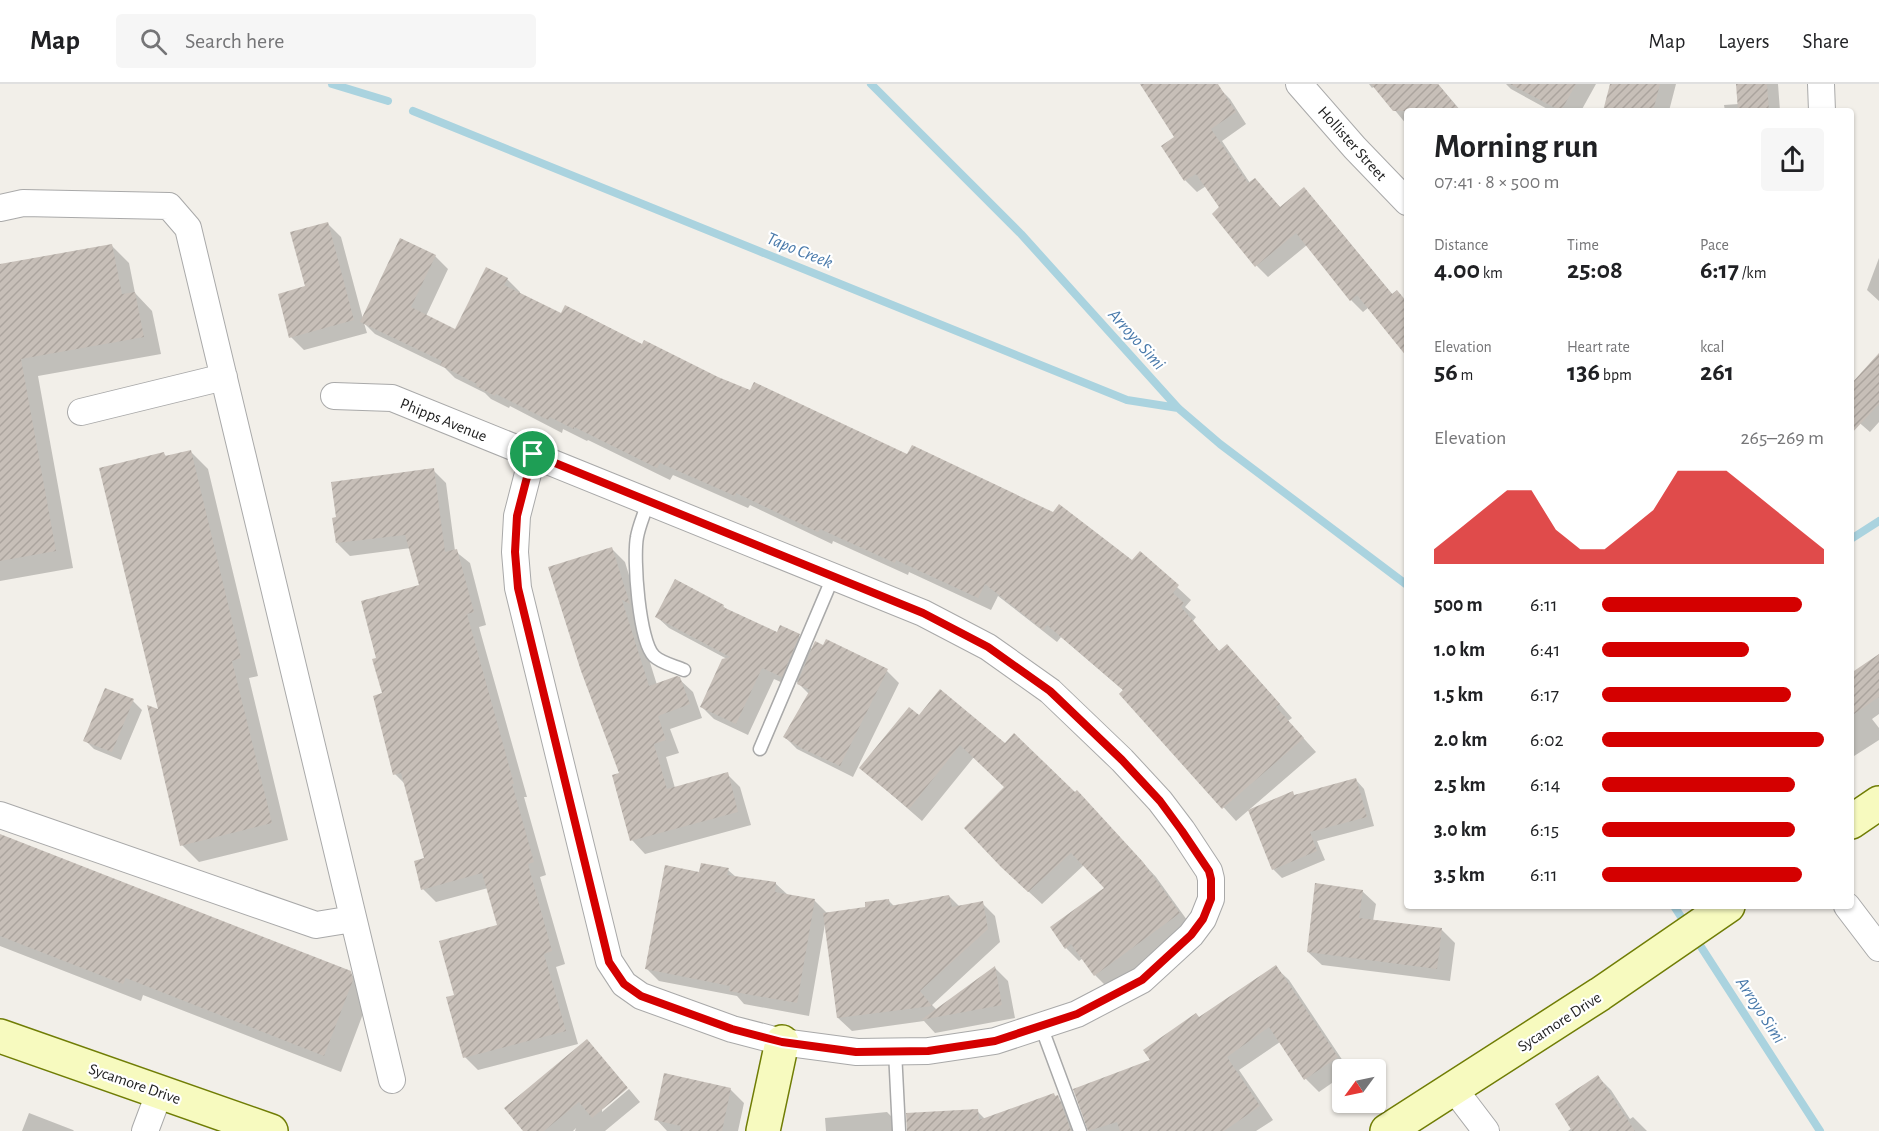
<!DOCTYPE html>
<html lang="en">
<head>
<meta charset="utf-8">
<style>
  :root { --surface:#fff; --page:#f6f6f6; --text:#202124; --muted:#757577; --line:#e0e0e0; --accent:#d40000 }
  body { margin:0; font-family:"Alegreya Sans",sans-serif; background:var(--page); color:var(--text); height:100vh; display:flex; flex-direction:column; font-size:22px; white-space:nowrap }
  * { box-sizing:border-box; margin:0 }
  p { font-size:20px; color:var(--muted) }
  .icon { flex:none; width:33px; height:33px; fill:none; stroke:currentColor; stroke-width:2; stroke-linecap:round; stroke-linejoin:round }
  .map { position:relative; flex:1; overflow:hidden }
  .sheet { position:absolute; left:1404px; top:24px; width:450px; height:801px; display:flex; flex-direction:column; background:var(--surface); border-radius:6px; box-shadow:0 2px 4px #0004 }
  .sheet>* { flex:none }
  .needle { width:39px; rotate:237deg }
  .buttons { position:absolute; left:1332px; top:975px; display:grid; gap:12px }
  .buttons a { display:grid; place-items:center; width:54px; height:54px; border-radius:6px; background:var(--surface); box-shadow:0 2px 4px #0004; font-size:30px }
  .pin { position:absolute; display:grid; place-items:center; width:51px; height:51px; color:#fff; margin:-26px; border:3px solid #fff; border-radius:50%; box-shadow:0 2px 6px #0007 }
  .round { display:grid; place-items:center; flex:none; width:63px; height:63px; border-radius:6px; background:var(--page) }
  .overview { display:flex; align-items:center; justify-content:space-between; height:102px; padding:0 30px }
  h1 { font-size:33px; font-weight:700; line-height:45px }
  .stats { display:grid; grid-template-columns:repeat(3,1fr); gap:9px; height:102px; padding:6px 30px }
  .stats div { display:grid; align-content:center }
  .stats b { font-size:26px; font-weight:700 }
  .stats small { font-size:16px; font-weight:400 }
  .stats p { font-size:16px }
  .chart { height:168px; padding:12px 30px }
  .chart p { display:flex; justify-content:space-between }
  .chart svg { width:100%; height:108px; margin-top:6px; fill:var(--accent); opacity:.7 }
  ul { padding:0 30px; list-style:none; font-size:20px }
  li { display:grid; grid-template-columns:96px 72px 1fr; align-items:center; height:45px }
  li i { height:15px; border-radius:8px; background:var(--accent) }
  header { display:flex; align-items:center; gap:36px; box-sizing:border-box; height:84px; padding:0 30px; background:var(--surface); border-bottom:2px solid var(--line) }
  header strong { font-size:28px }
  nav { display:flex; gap:33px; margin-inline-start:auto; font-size:21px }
  .search { width:420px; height:54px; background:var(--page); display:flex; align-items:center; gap:15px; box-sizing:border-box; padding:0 21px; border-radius:6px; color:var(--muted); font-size:22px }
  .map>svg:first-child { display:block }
</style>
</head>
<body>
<header>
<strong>Map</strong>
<div class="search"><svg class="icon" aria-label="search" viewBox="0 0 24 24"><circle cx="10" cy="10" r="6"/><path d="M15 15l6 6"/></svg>Search here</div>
<nav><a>Map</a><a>Layers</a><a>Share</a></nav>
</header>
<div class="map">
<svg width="1879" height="1047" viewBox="0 0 1879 1047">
  <defs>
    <pattern id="building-hatch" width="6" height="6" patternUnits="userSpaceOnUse" patternTransform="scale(1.5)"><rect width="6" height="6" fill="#c7bfb8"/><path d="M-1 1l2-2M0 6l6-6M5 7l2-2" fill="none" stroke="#aba49e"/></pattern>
  </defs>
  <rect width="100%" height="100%" fill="#f2efe9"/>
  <path fill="#0003" d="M1142,0H1211L1218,3L1230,15L1246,40L1222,57L1250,99L1255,96L1281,124L1304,105L1315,117L1393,211L1407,218V271L1369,223L1363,228L1351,216L1307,161L1268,193L1257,182L1206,102L1197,108L1185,96L1163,63L1176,54Z
    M1369,0H1438L1461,27H1407V41L1375,2L1372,4Z
    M1506,0H1596L1581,27H1551L1511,5Z
    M1612,0H1676L1669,27H1605Z
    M1738,0H1778L1780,27H1725L1724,21L1739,20Z
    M328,140L341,153L363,235L435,172L448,185L426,232L455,247L507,195L520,208V210L562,231L718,294L1132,479L1140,469L1191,516L1185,523L1196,533L1193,537L1220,568L1240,575L1292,634L1288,637L1316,668L1236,737L1121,610L1124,607L1061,553L1057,558L998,512L991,526L909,488L908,491L833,457L832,460L750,421L748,424L673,391L670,396L588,356L587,357L563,345L562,349L510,322L509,324L491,315L485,309L455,294L445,284L375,250L364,239L367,249L304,266L291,253Z
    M112,162L129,179L135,209L152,227L161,270L38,292L73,484L0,497V182Z
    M1879,174V217L1867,206Z
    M1879,284V338L1870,348L1855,335L1851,339V298L1853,300Z
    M191,368L208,385L258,592L249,594L288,756L199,778L182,761L164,370L167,373Z
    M433,386L446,399L455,467L470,479L486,541L479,543L527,713H524L546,791L540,793L565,880L556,883L578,960L478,986L465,973L456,912L499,842L488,804L436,818L423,805L425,775L406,701L395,690L378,575L421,502L411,464L350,472L337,459Z
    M612,465L625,478L641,531L634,527L657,601L679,595L693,608L702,634L670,645L679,669L666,673L675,704L727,690L740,703L751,741L645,770L632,756L621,690Z
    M723,522L727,526L778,550L799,552L813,566L887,587L899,599L853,693L797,665L785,653L810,611L796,597L794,604L774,595L748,651L714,635L702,623L727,575L669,544L657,533Z
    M1879,574V630L1872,635L1879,644V656L1851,674V592Z
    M133,617L142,626L121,676L94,665L85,656Z
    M919,633L1005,661L1090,721L1156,793L1192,843L1108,904L1095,891L1083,874L1079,877L1066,864L1106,804L1084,781L1042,820L1016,796L1005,703L974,673L922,737L861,684Z
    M1356,696L1364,705L1374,742L1317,757L1325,776L1282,794L1273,785L1292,709L1295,712Z
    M0,752L350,889L367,906L369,914L341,988L143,911L141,917L0,862Z
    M728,786L736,793L776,800L788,811L814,816L828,830L867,825L888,816L895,823L949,812L960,823L982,819L995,832L1000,858L932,921L937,926L995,884L1008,897L1015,934L935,949L924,937L852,947L838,934L825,840L809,932L744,920L737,912L659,897L646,884L700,789Z
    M1362,807L1376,820L1373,837L1441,845L1455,859L1450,897L1322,881L1308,868Z
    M1275,883L1289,896L1349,986H1342V992L1319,1008L1306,995L1280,958L1239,986L1273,1036L1256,1047H1201L1200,934Z
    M587,957L627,1003L602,1024V1028L629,1005L640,1018L605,1047H575L576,1044L573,1047H525Z
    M1598,993L1611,1006L1630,1035L1633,1033L1647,1047H1568L1572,1044Z
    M731,1006L744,1019L738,1047H667L656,1035Z
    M1075,1006L1171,1047H1089Z
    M1053,1010L1071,1026L1079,1047H1000Z
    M977,1027L988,1038L989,1047H908Z
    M887,1028L898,1039L901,1047H826L825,1034Z
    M29,1029L73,1046L74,1047H22Z"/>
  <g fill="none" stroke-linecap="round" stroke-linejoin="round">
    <path stroke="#aad3df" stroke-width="8" d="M332,0L388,17
      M871,0L1021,150L1178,324L1220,360L1407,501
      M413,27L1127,316L1178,324
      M1851,455L1879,437
      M1674,822L1687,842
      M1694,852L1820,1047"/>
  </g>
  <path fill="url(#building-hatch)" d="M1140,0H1218L1236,28L1211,45L1248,99L1255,94L1280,123L1304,103L1392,210L1397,206L1407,218V273L1357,211L1350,217L1296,149L1255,183L1212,130L1219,123L1196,90L1184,97L1161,62L1174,53Z
    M1371,0H1438L1460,27H1393Z
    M1510,0H1576L1561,27Z
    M1610,0H1660L1653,27H1603Z
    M1736,0H1767L1769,27H1738Z
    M328,138L354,236L289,254L278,210L305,202L290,148Z
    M400,154L436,171L411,223L455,245L486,183L508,194L504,201L561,229L565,221L642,260L644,256L718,293L750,306L754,298L907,370L912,361L1053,428L1059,420L1132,476L1140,467L1179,501L1173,509L1184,519L1181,523L1219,567L1227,560L1280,620L1276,623L1304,654L1222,725L1119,610L1123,606L1047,541L1043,546L985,500L978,514L896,476L895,479L820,445L818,448L736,409L735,412L660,379L657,384L574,343V345L550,333L548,336L496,310L495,312L476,302L477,300L440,281L442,277L360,238Z
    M112,160L122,210L135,208L144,253L21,275L56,467L0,477V180Z
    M1879,269V320L1851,350V300Z
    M191,366L241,574L232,577L272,739L180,762L147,621L158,625L99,384L164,368L165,372Z
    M434,384L445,468L457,465L474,528L467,530L514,700H512L534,778L528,780L552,867L544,870L566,947L463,974L446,913L454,911L439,857L497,841L482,789L421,806L414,777L424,774L401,689L393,691L373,612L382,609L372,575L376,574L361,517L419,501L405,451L336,459L332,434L336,433L331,398Z
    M612,463L630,520L622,516L649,602L677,592L680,593L690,620L658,632L666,656L654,660L667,705L728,688L738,728L630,757L612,691L619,689L581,587L548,483Z
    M675,495L724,521L723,523L777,548L780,541L800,550L782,593L762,584L736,640L700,623L722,575L730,573L655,533Z
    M826,555L888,585L840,682L803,665L783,653L810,606L797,600L815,557L823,561Z
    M1879,570V613L1851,632V589Z
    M105,604L134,615L112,668L83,657Z
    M940,605L1005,659L1014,649L1075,708L1077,706L1143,778L1180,829L1094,892L1071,860L1065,865L1050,843L1104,804L1071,769L1028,808L1001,783L964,744L1004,703L960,661L909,725L859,684L909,623L919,631Z
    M1356,694L1367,733L1310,748L1317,767L1272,786L1248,726L1293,707L1294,711Z
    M0,750L351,887L353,896L324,972L126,894L123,900L0,852Z
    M701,779L729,784L727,791L776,798L775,808L815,815L797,919L729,907L730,902L645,885L665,781L699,788Z
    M1315,799L1363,806L1359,834L1442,844L1437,885L1307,868Z
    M949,811L952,823L983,817L988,845L920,907L932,922L837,934L823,829L865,823V818L889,815L890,822Z
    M1276,881L1338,973L1304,996L1269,943L1227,973L1260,1022L1224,1047H1120L1117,1038L1088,1047L1073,1005L1150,976L1143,966L1196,929L1199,933Z
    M995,882L1002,921L921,936Z
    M587,955L628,1004L592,1034L579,1018L544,1047H523L504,1024Z
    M664,989L731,1004L722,1047H680L681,1042L654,1036Z
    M1598,991L1635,1047H1572L1555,1020Z
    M1054,1009L1055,1012L1058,1011L1071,1047H907L906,1029L978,1025L979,1036Z"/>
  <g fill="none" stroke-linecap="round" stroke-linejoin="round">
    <g stroke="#a9a9a9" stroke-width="15">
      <path id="lane" d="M648,417C645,429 639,441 637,453C633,474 639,558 654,572C661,579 675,582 684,586
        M760,665L833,493
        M1041,942L1080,1047
        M895,967L899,1047"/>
    </g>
    <g stroke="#a9a9a9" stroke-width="28">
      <path id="street" d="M1299,0L1355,64L1407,118
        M1821,0L1822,27
        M0,124L23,119L169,122L188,144L392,996
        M334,312L392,314L923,529L988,563L1050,607L1122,676L1160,717L1182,746L1209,787L1211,795V815L1203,835L1191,851L1142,896L1077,930L995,957L928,967L857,968L782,958L732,945L641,912L624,900L609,877L518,504L515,468L517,432L533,370
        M81,328L224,293
        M0,731L316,841L353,835
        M1847,822L1879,864
        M1454,1005L1486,1047
        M145,1047L160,1007"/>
    </g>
    <g stroke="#707d05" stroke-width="36">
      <path id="secondary" d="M1851,738L1879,719
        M0,952L271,1047
        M763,1047L782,958
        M1387,1047L1600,910L1728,822"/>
    </g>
    <use href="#lane" stroke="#fff" stroke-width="12"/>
    <use href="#street" stroke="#fff" stroke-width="26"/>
    <use href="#secondary" stroke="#f7fabf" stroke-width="33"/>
  </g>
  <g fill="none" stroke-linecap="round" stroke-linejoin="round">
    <g stroke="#fff" stroke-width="12">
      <path id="route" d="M533,370L923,529L988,563L1050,607L1122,676L1160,717L1182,747L1209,787L1211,795V815L1203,835L1191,851L1142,896L1077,930L995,957L928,967L856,968L782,958L732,945L641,912L624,900L609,878L518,504L515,468L517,432Z"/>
    </g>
    <use href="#route" stroke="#d40000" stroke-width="8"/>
  </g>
  <g text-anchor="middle" stroke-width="4.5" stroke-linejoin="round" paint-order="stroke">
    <g font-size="16" fill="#222" stroke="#fff">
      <text transform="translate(1353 59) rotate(48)" y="6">Hollister Street</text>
      <text transform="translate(444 335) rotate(22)" y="6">Phipps Avenue</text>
      <text transform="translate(1559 937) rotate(-33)" y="6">Sycamore Drive</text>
      <text transform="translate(135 999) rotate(19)" y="6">Sycamore Drive</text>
    </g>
    <g font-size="18" font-style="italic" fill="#4a7aab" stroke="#fff">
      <text transform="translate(800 166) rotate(22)" y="6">Tapo Creek</text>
      <text transform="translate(1137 255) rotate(48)" y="6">Arroyo Simi</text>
      <text transform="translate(1761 926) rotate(57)" y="6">Arroyo Simi</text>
    </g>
  </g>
</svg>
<div class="buttons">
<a><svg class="needle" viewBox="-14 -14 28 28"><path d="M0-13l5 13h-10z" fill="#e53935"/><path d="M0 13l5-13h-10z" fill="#757577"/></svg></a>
</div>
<div class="pin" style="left:533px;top:370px;background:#1e9e55"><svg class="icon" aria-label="arrive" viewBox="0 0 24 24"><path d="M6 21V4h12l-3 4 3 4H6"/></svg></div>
<section class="sheet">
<div class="overview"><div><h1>Morning run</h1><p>07:41 · 8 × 500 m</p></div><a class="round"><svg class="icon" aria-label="share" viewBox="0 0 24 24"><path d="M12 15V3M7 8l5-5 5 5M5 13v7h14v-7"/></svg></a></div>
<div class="stats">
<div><p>Distance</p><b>4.00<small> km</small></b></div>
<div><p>Time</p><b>25:08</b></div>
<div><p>Pace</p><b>6:17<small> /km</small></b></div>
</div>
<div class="stats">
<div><p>Elevation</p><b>56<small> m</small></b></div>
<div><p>Heart rate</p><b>136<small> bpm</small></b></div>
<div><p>kcal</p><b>261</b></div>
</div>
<div class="chart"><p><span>Elevation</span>265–269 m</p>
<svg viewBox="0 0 160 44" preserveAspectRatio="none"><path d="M0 44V38L10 30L20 22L30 14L40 14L50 30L60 38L70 38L80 30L90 22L100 6L110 6L120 6L130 14L140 22L150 30L160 38V44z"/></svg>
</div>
<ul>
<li><b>500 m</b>6:11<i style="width:90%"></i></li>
<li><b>1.0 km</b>6:41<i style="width:66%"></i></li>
<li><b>1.5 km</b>6:17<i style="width:85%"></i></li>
<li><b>2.0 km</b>6:02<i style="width:100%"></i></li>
<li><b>2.5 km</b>6:14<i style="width:87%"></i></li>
<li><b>3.0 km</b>6:15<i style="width:87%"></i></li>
<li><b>3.5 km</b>6:11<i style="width:90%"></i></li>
</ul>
</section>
</div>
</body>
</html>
